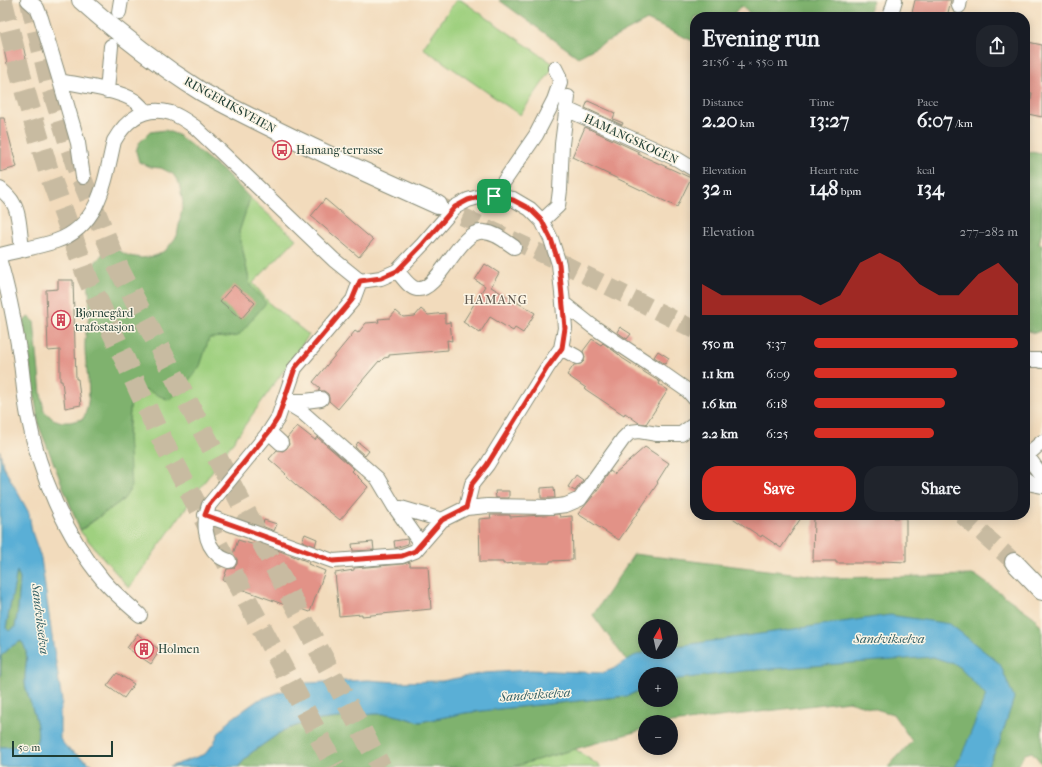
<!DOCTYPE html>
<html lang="en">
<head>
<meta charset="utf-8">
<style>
  :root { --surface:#171b24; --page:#20242c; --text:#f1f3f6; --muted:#9ea1a6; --accent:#d93025 }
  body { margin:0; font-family:"IM FELL French Canon",serif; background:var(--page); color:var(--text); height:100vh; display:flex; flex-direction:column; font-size:15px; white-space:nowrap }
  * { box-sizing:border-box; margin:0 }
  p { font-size:13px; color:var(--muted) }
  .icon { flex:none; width:22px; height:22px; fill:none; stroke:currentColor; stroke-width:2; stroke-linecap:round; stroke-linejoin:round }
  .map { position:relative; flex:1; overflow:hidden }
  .sheet { position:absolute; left:690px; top:12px; width:340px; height:508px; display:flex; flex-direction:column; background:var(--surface); border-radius:16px; box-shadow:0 2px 10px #0003 }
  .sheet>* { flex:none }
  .needle { width:26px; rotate:9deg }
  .buttons { position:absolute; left:638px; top:619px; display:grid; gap:8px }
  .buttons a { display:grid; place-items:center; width:40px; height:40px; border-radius:50%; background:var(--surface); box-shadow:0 2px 10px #0003; font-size:20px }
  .scale { position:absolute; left:12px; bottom:10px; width:101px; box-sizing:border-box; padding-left:4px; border:2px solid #1f3d34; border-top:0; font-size:11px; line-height:14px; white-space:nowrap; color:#1f3d34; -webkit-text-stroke:3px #fcf5e5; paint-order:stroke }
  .pin { position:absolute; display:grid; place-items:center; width:34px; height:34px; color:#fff; margin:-17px; border-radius:8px; box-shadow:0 2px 6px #0006 }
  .round { display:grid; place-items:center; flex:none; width:42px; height:42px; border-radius:16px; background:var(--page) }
  .overview { display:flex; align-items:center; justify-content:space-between; height:68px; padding:0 12px }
  h1 { font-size:22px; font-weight:700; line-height:30px }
  .metrics { display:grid; grid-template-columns:repeat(3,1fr); gap:6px; height:68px; padding:4px 12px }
  .metrics div { display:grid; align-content:center }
  .metrics b { font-size:20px; font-weight:700 }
  .metrics small { font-size:11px; font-weight:400 }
  .metrics p { font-size:11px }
  .chart { height:112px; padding:8px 12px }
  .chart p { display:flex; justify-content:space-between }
  .chart svg { width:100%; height:72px; margin-top:4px; fill:var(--accent); opacity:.7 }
  .button { display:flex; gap:8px; margin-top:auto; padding:8px 12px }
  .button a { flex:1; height:46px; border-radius:16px; background:var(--accent); color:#fff; font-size:16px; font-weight:700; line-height:46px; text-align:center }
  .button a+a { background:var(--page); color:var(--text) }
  ul { padding:0 12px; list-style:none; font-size:13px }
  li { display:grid; grid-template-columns:64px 48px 1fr; align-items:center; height:30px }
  li i { height:10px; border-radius:5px; background:var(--accent) }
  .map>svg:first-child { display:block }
</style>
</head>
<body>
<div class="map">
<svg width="1042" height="767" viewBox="0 0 1042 767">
  <rect width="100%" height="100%" fill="#fcf5e5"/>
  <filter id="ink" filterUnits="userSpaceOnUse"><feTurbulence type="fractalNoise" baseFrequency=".025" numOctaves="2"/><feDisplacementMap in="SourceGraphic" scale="8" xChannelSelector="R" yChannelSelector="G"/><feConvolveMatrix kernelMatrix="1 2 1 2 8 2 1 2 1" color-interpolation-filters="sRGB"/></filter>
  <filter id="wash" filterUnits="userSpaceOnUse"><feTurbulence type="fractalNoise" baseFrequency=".012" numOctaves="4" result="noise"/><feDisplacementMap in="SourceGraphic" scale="16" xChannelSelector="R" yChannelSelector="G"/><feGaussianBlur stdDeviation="0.9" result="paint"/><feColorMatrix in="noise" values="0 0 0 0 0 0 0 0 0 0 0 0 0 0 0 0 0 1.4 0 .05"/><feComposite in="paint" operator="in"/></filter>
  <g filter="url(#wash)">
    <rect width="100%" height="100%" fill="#f2dbbc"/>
    <path fill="#9fd07f" stroke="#5f865a" d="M456,0H461L555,65L520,115L423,48Z
      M250,198L296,239L253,283L271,305L309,335L129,588L80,531L124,499L131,396L200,366L209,338L238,336L250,285L239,232Z
      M575,749L601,767H512Z"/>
    <path fill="#7fb26e" stroke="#4f7851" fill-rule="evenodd" d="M499,0H873L868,17H754L741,6L732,17H695V42L647,20L578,57Z
      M165,130L178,135L226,173L250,198L239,232L250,285L266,303L238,336L209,338L200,366L183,388L169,400L146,390L131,396L128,434L131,488L124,499L80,530L39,426L23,322L28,317L34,321L41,394L44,411L53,419L62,422H70L83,419C95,395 84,368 85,343C85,333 88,325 89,315C91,301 88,286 87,272L106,250L116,249L129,256L142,258L155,256L166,250L177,236L183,203L179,183L173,174L161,168L150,167L139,162L136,151L139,143L150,132Z
      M1025,151L1042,154V229L1039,244H1042V330L1035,333L1025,330Z
      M634,554L833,578L975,575L1034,617L1042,628V764L1032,752L1025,754L1016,767H888L912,741L893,714L848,701L671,723L645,722V729L512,767H238L251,753L284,730L311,721L374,714H390L420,722L465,713L499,709L627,696L645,688V700H671V674H645V686L593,615ZM645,626H671V652H645Z
      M17,570L20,579L18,609L15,627L9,631L6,628Z
      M21,641C31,652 24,669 25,683C27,699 43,728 36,743L29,746L0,747L1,656L12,646Z"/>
    <path fill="#5aafd6" stroke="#3c7685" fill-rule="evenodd" d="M0,451L3,466L29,513L32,532L41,558L53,644L62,701L60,712V739L67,748L95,767H0V747L29,746L36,743C43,728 27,699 25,683C24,669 31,652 21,641L12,646L1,656L0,676ZM17,571L20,579L18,609L15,627L9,631L6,628Z
      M890,615L950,624L1000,664L1014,698L999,744L987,767H955L963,752L986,695L957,665L933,657L744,671L671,680V674H645V688L627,696L499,709L465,713L420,722L390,714H374L311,721L284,730L251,753L238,767H169L205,754L214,743L218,734L230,720L258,700L306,683L368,680L396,682L442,681L484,673L531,670L602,673L613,669L634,656L646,652H671V647Z"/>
    <g id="blocks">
      <path fill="#e29287" d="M915,0H951L947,17H911Z
        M1028,42L1042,45V117L1028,114L1032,93L1025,92V44L1027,45Z
        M23,45L26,59L7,64L4,50Z
        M588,101L615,113L613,119L623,123L622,125L585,108Z
        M0,118H4L17,167L0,172Z
        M585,127L639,152L638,154L691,178L677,207L572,157Z
        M325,199L373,240L359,257L311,216Z
        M485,264L499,273L491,287L535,313L523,333L515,328L513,331L490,317L480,333L463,322L485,286L475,280Z
        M58,280H73L76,379H78L81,405L65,408L62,381H60V350L48,351L46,290L58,289Z
        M234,285L255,303L241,319L220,301Z
        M421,309L428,315L445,313V323L450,322L452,341L447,340L448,350L389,355V357L384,358L380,362L379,361L338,409L329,401V398L328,394L324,391H318L320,388L313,382L355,331L358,333L366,323L379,322L378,319L390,318L396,311L403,317L415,316Z
        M620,327L631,334L627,339L617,332Z
        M592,339L601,345L603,343L618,354L622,358L660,382L659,384L668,390L646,424L639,423L625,413L624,415L585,389L586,388L567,375L574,365L581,364L584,361L585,357L583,351Z
        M658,351L669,358L665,364L654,357Z
        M297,426L315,440L317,437L354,469L352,471L368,487L340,520L296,485L285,475L286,474L269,459L277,450L283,451L287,448L289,444L287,438Z
        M358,442L369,451L365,456L355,447Z
        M645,447L669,463L657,482L658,483L619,540L578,514L598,490L610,471L614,474Z
        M576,475L583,480L575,491L568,487Z
        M554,487L555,498H541V488Z
        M495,491H509V498H496Z
        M559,514L560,517L572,516L573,560L550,561V563H517L503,564V562H480L479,519L491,518L490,515H510V517Z
        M728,515H803L781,548L762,535L761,537Z
        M814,515L870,517L894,515V518H906V562L883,561V563H836V561H813Z
        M264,520L277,524L274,531L262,526Z
        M305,534L317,539L315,546L302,541Z
        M407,539L408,544L395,548L394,541Z
        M238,540L255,545L256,542L309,562L308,564L325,571L310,612L288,604V606L244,590V588L223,580L227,569L234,568L237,564V559L233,554Z
        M373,542L374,550L353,551L352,544Z
        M410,562V566H428L431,609L362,616V614L339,616L335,573L354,570V568L403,564Z
        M137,634L160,650L151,664L127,648Z
        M117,673L134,684L124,698L107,686Z"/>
    </g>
  </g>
  <g filter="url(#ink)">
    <use href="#blocks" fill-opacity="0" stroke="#888c78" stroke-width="1"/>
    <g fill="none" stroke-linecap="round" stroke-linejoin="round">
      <path stroke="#c8bba1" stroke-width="18" stroke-dasharray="18 9" stroke-linecap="butt" d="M438,205L566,265L695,330
        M962,515L1014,562"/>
      <path stroke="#c8bba1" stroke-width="21" stroke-dasharray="21 10" stroke-linecap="butt" d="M2,0L24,88L49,173L88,279L157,430L335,767
        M30,0L50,83L76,165L119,269L197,420L381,767"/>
      <g stroke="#888c78" stroke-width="16">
        <path id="minor" d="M28,0L37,8L41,18L60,81C80,85 119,90 135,101C139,104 143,109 146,112
          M959,6L960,0
          M119,12L121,0
          M890,17L895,0
          M60,81L78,143L83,177
          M107,91L111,46
          M566,109L677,159L695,170
          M0,189C5,193 10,197 13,203C20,213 20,237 22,249
          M494,196L536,135L554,100L560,83L559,76L555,68
          M542,221L558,206L560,190L562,144L568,97
          M0,255C19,250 38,247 56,241C100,226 105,180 114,141C126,120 145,105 171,113C180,116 188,122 195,127L334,260L360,281L381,278L397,271L423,244L455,207L468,200L482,196H494L513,199L530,209L542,221L551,239L559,264L563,303L565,328L561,348L547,368L487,465L472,484L466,508L442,520L415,551L402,556L333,561L205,515
          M0,262C9,292 15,325 20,356C23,376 24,396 28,416C39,473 65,535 103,580C114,593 127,604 140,615
          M397,271C402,276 409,288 417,289C439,292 459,228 484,232C496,233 505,241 514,247
          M563,303L592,326L658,370L688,391L695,399
          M561,348L577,357
          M1025,360H1040L1042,361
          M284,401L302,412L378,479L394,506L421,544
          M284,401H305L321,399
          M269,432L281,443
          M1025,453L1042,476
          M1027,455L1042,442
          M1025,479L1032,484L1042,486
          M394,506L442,520
          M466,508L488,506L550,507L566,505L580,499L623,439L630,432L639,431L657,434H681L695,424
          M229,561C226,560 221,558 218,555C204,543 203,522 209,505L269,432L278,418L295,368L353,300L360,281"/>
      </g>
      <g stroke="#888c78" stroke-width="20">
        <path id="major" d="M81,0C119,34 159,65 202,92C227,106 252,118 278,131C331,157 384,181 438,205
          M1014,562L1042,591"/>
      </g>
      <use href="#minor" stroke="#fff" stroke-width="14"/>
      <use href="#major" stroke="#fff" stroke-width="18"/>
    </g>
  </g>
  <g fill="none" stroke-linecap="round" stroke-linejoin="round" filter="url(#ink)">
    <g stroke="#fff" stroke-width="8">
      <path id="route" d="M482,196H494L513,200L530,209L542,221L551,239L559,264L565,328L562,348L547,368L487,465L472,484L466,508L442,520L415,551L402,556L333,561L205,515L209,505L269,432L278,418L295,368L352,300L360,281L381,278L397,271L423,244L455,207L468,200Z"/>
    </g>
    <use href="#route" stroke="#d93025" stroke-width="5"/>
  </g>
  <defs>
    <g id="bus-ring" transform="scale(1)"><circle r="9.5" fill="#fcf5e5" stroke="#d1495b" stroke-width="1.5"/><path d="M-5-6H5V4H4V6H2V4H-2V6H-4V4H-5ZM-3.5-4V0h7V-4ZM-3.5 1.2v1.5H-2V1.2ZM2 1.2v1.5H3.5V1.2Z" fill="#d1495b"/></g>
    <g id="building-ring" transform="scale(1)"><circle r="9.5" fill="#fcf5e5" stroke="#d1495b" stroke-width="1.5"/><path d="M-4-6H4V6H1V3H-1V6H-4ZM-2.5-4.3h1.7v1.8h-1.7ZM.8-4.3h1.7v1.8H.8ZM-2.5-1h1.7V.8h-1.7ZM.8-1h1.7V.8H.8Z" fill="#d1495b"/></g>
  </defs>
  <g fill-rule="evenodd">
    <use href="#bus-ring" x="282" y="150"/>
    <use href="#building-ring" x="61" y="320"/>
    <use href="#building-ring" x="144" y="649"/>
  </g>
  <g text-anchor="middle" stroke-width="3" stroke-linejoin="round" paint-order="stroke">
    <g font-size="12" fill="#1f3d34" stroke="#fcf5e5">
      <text transform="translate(230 105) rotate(29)" y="4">RINGERIKSVEIEN</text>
      <text transform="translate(631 139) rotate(25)" y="4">HAMANGSKOGEN</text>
    </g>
    <g font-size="12" fill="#1f3d34" stroke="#fcf5e5" text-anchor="start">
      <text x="296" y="154">Hamang terrasse</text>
      <text x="75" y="317">Bjørnegård<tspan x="75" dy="14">trafostasjon</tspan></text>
      <text x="158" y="653">Holmen</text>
    </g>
    <g font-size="13" letter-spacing="1" fill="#635b51" stroke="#fcf5e5">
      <text x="496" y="304">HAMANG</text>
    </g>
    <g font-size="13" font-style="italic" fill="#315f65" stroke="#fcf5e5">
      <text transform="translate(41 619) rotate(83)" y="5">Sandvikselva</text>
      <text x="889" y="643">Sandvikselva</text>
      <text transform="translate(535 694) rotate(-4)" y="5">Sandvikselva</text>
    </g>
  </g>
</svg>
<div class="buttons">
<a><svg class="needle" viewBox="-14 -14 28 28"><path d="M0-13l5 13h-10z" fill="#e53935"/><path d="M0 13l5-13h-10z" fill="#9ea1a6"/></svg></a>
<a>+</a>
<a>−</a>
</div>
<div class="scale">50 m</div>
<div class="pin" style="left:494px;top:196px;background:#1e9e55"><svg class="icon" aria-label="arrive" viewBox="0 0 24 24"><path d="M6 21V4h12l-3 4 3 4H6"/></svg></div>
<section class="sheet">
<div class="overview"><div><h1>Evening run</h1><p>21:56 · 4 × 550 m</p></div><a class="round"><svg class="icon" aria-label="share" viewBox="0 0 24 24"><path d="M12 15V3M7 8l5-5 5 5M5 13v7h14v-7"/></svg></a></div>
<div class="metrics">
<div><p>Distance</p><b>2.20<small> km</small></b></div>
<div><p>Time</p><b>13:27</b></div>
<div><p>Pace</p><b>6:07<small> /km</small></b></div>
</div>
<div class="metrics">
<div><p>Elevation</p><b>32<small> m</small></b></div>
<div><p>Heart rate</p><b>148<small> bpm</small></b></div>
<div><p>kcal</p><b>134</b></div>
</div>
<div class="chart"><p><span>Elevation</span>277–282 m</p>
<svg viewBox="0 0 160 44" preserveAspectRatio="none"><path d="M0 44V25L10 32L20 32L30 32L40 32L50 32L60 38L70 32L80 12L90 6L100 12L110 25L120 32L130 32L140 19L150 12L160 25V44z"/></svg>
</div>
<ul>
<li><b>550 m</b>5:37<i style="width:100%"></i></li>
<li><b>1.1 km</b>6:09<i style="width:70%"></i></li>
<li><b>1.6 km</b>6:18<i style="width:64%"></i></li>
<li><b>2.2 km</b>6:25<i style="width:59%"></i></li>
</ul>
<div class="button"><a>Save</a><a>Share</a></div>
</section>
</div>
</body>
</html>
